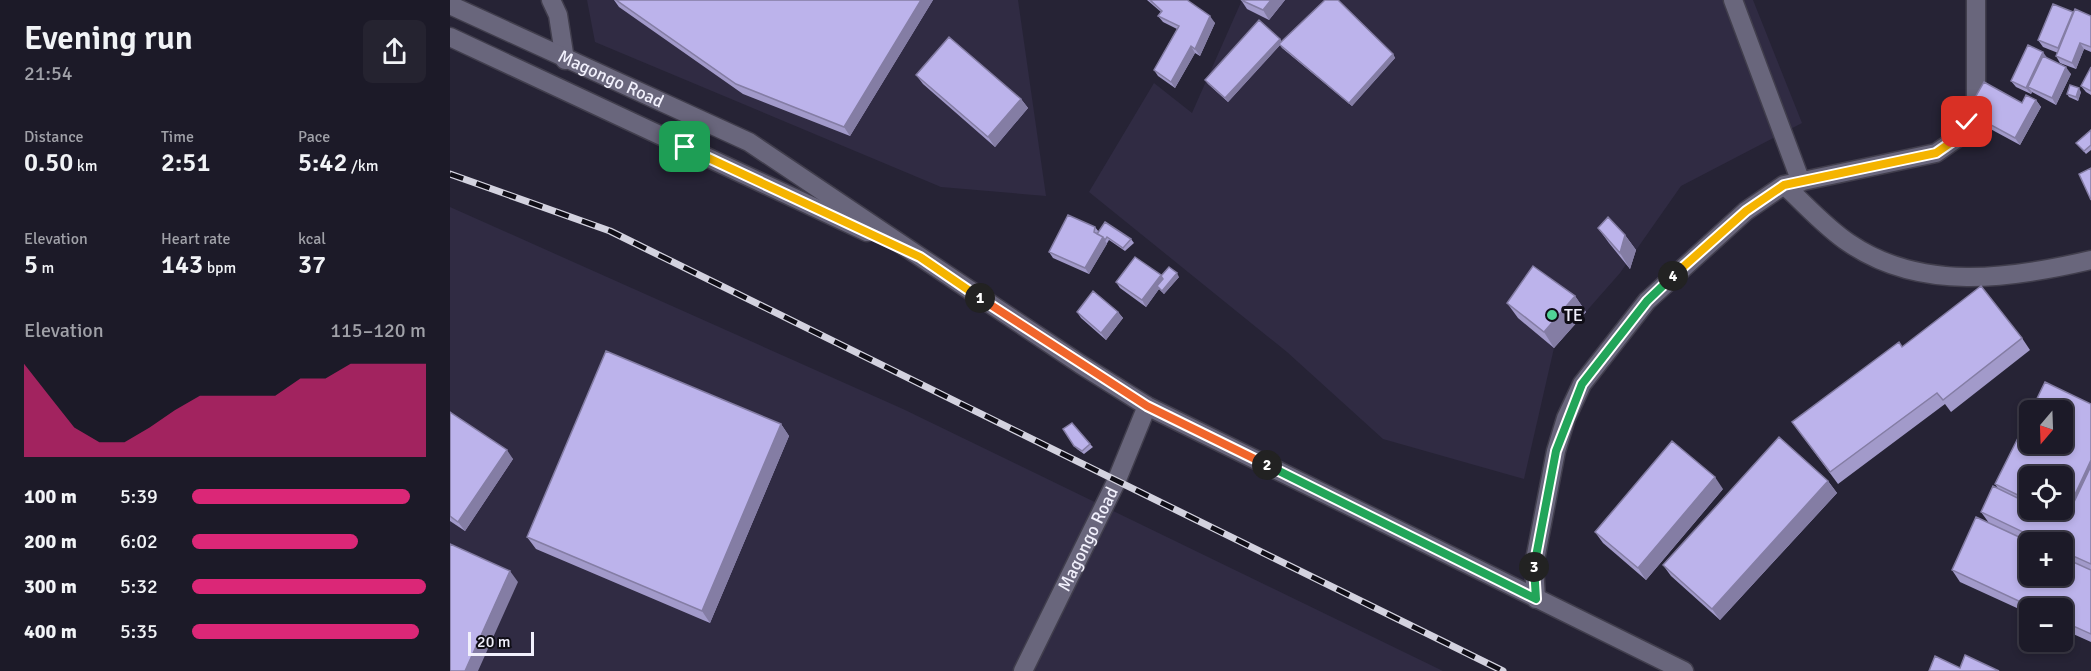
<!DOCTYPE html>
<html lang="en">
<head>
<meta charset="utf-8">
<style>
  :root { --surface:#1c1a28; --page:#252330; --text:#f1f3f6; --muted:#a0a1a8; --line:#3a3845; --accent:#db2777 }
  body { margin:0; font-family:Signika,sans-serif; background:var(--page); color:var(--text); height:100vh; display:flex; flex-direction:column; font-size:22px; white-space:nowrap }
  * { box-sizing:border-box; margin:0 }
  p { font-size:20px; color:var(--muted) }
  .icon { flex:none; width:33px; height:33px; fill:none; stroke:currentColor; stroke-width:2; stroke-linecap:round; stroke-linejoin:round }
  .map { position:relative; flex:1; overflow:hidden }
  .side { display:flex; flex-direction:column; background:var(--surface); width:450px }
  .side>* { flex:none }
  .needle { width:39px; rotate:199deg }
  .controls { position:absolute; left:1569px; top:400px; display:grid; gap:12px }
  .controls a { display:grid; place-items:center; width:54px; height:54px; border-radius:9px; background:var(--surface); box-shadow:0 3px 9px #0003,0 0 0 2px var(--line); font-size:30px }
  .scale { position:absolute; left:18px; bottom:15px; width:66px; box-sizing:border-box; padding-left:6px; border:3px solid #f1f0fc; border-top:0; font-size:16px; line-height:21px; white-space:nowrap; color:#f1f0fc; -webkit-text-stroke:4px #0f0d16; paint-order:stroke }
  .pin { position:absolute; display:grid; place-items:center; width:51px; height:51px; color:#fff; margin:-26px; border-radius:12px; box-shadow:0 3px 9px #0006 }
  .km { position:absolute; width:30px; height:30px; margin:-15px; border-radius:50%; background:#222; color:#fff; font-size:16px; line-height:30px; text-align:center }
  .round { display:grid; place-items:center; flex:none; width:63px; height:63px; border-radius:9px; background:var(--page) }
  .head { display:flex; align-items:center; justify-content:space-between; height:102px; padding:0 24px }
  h1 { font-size:33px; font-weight:600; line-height:45px }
  .figures { display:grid; grid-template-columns:repeat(3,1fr); gap:9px; height:102px; padding:6px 24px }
  .figures div { display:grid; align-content:center }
  .figures b { font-size:26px; font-weight:600 }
  .figures small { font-size:16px; font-weight:400 }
  .figures p { font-size:16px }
  .chart { height:168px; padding:12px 24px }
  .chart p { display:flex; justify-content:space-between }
  .chart svg { width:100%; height:108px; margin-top:6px; fill:var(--accent); opacity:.7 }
  ul { padding:0 24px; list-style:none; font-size:20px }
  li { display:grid; grid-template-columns:96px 72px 1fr; align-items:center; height:45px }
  li i { height:15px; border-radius:8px; background:var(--accent) }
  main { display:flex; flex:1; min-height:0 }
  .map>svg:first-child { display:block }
</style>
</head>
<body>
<main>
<section class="side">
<div class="head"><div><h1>Evening run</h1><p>21:54</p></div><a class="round"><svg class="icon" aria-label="share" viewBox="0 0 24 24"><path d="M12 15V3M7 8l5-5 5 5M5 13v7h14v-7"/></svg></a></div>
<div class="figures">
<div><p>Distance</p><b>0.50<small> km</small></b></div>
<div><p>Time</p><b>2:51</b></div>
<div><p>Pace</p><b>5:42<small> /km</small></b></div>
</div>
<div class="figures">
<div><p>Elevation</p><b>5<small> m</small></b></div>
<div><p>Heart rate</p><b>143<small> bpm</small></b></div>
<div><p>kcal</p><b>37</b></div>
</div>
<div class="chart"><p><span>Elevation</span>115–120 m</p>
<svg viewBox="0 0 160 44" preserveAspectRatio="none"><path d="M0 44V6L10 19L20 32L30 38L40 38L50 32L60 25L70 19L80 19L90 19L100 19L110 12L120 12L130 6L140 6L150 6L160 6V44z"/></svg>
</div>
<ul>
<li><b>100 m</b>5:39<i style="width:93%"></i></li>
<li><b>200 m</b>6:02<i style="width:71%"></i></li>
<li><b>300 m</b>5:32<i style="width:100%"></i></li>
<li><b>400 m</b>5:35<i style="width:97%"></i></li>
</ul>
</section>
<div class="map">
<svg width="1641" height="671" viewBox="0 0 1641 671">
  <rect width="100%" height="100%" fill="#262335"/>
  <path fill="#302b43" d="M137,0H568L596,196L491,187L145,42Z
    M792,0H1303L1352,123L1231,186L1170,273L1104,348L1074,479L933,439L837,352L639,192L704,83L742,113Z
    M0,207L453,409L993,671H0Z"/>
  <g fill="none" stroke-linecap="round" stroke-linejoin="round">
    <g stroke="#413e4d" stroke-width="21">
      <path id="street" d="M101,0L108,15L115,60
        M1283,0L1351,182
        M1334,185C1355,204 1375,227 1399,243C1471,292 1560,279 1641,260
        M1086,599L1084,565L1106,451L1116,418L1132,384L1197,301L1296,211L1334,185L1486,153L1506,139L1526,100V0"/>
    </g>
    <g stroke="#413e4d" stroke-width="21">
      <g id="secondary">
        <path id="s1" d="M0,5L299,142L630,364L697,406L1234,671"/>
        <path d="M0,37L417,232"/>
        <path id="s2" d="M573,671L666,482L697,406"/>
      </g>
    </g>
    <use href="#street" stroke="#69667c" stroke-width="18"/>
    <use href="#secondary" stroke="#69667c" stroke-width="18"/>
    <g stroke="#d3d2df" stroke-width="7">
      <path id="rail" d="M0,174L160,231L1053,671"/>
    </g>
    <use href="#rail" stroke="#0f0d16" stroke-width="4.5" stroke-dasharray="14" stroke-linecap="butt"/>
  </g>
  <path fill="#a29aca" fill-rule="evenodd" d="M164,0H483L400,136L293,94L169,7Z
    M697,0H737L765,23L750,56L745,53L725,88L708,76L704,70L727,29L713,22L708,16L711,12Z
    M791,0H835L819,20L797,9Z
    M1623,14L1641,16V52L1634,49L1626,69L1610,63L1606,56L1608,53L1593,47L1588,40Z
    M830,39L832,42L943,54L945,58L902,106L832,48L830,45L778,102L758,84L755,80Z
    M1598,59L1621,74L1606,105L1582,92L1581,94L1566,87L1561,81Z
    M1641,67V95L1636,92L1631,86Z
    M466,75L571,99L578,108L545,147L473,84Z
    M1631,92L1628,101L1619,97L1617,94Z
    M1586,100L1591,107L1570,145L1522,119L1517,112Z
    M1641,130V150L1636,154L1629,146Z
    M645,227L649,232L681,239L684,243L675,251L659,240L639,274L603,258L599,252Z
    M1148,228L1175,235L1186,250L1180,269L1159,243Z
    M711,276L729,277L714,294L709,289L696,307L670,288L666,282Z
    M1125,296L1136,312L1104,348L1068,318L1057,303Z
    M627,312H668L673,318L656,340L631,318Z
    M1572,338L1580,350L1501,412L1495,404L1388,484L1342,422L1452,347Z
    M1641,404V642L1612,629V609H1580V614L1510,582L1502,570L1539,523L1531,512L1549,490L1545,484ZM1580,477L1612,510H1580ZM1580,543H1612V576Z
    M0,412L63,459L15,531L0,521Z
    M331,424L339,436L260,623L86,549L77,537Z
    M613,429L640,444L643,447L634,454L627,449Z
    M1378,481L1387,493L1270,620L1221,576L1213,565Z
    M1273,489L1196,580L1153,543L1145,532Z"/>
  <path fill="#847da4" d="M471,0H483L400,136L394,127Z
    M821,0H835L819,20L813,10Z
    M1623,12L1627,19L1612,55L1608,48Z
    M760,16L765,23L750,56L745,49Z
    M830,39L832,43L778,102L775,98Z
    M1630,43L1634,49L1626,69L1622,63Z
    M741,46L745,53L725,88L721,82Z
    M1593,52L1598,59L1578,87L1582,92L1581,94L1576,88Z
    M943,54L945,58L902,106L899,103Z
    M1616,67L1621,74L1606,105L1602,98Z
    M1629,88L1631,92L1628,101L1626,97Z
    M571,99L578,108L545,147L538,137Z
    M1586,100L1591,107L1570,145L1565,138Z
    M1175,235L1186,250L1180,269L1170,253Z
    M653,237L657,244L639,274L635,268Z
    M727,273L729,277L714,294L712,291Z
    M711,275L715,282L707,286L709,289L696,307L692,300Z
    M1125,296L1136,312L1104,348L1094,332Z
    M668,312L673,318L656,340L651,333Z
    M331,424L339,436L260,623L252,611Z
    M57,450L63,459L15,531L8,522Z
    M1641,460V489L1622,530L1614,518Z
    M1265,477L1273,489L1196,580L1188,568Z
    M1378,481L1387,493L1270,620L1262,609Z
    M60,571L68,582L28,671H15Z"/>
  <path fill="#bcb3eb" stroke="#847da4" stroke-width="1.5" d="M166,0H471L394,127L286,84Z
    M700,0H737L760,16L745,49L741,46L721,82L704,70L729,26L708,16L712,11Z
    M791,0H821L813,10Z
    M875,0H888L943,54L899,103L829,44Z
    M1603,4L1623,12L1608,48L1588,40Z
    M1625,9L1641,16V47L1630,43L1622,63L1606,56Z
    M809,20L830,39L775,98L755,80Z
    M499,37L571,99L538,137L466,75Z
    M1578,45L1593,52L1576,88L1561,81Z
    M1593,56L1616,67L1602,98L1578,87Z
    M1641,67V91L1631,86Z
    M1534,82L1572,103L1576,95L1586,100L1565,138L1517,112Z
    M1620,85L1629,88L1626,97L1617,94Z
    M1641,130V145L1634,151L1626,143Z
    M1641,168V200L1629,174Z
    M618,215L645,227L644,232L653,237L635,268L599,252Z
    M1158,217L1175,235L1170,253L1148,228Z
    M655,222L681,239L673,248L657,237L655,240L653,237L647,234Z
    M685,257L711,275L692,300L666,282Z
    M1083,266L1125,296L1094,332L1057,303Z
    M719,267L727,273L712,291L707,286L713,279L711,276Z
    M1531,286L1572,338L1493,400L1487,393L1380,472L1342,422L1449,342L1452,347Z
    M643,291L668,312L651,333L627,312Z
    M156,351L331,424L252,611L77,537Z
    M1595,382L1641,404V460L1614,518L1598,510H1612V477H1580V501L1545,484L1580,414V444H1612V411H1581Z
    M0,412L57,450L8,522L0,516Z
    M622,423L640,444L632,451L624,446L613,429Z
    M1329,437L1378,481L1262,609L1213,565Z
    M1222,441L1265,477L1188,568L1145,532Z
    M1641,466V564L1612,551V543H1596L1531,512L1543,486L1580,504V510H1592L1615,521Z
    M1526,517L1582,543H1580V576H1612V557L1641,570V634L1612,621V609H1586L1502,570Z
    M0,544L60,571L15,671H0Z
    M1515,655L1549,671H1479L1485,656L1510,668Z"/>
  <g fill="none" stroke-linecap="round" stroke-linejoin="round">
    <g stroke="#fff" stroke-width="12">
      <path id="split-1" d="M235,147L470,257L530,298"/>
    </g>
    <g stroke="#fff" stroke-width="12">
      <path id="split-2" d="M530,298L697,406L817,465"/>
    </g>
    <g stroke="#fff" stroke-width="12">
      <path id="split-3" d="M817,465L1086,599L1084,567"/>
    </g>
    <g stroke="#fff" stroke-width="12">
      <path id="split-4" d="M1084,567L1106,451L1132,384L1197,301L1223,276"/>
    </g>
    <g stroke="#fff" stroke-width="12">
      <path id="split-5" d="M1223,276L1296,211L1334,185L1486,153L1506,139L1517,122"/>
    </g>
    <use href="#split-1" stroke="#f5b400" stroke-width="8"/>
    <use href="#split-2" stroke="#f0652b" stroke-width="8"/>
    <use href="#split-3" stroke="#22a559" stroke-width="8"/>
    <use href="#split-4" stroke="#22a559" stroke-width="8"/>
    <use href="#split-5" stroke="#f5b400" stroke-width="8"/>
  </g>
  <circle fill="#51d397" stroke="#0f0d16" stroke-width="2" cx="1102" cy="315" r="6"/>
  <g text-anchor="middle" stroke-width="6" stroke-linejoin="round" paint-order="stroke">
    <g font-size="18" fill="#f1f0fc" stroke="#0f0d16">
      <text dy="6" stroke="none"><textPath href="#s1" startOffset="177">Magongo Road</textPath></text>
      <text dy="6" stroke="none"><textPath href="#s2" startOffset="147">Magongo Road</textPath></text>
    </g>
    <g font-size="18" fill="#f1f0fc" stroke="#0f0d16" text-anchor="start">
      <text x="1114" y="321">TE</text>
    </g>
  </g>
</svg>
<div class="controls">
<a><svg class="needle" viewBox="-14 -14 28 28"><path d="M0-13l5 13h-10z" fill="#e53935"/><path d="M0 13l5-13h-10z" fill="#a0a1a8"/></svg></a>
<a><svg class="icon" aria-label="locate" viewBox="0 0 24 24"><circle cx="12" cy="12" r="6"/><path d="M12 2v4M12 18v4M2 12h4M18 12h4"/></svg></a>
<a>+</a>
<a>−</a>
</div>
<div class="scale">20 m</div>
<div class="pin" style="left:235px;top:147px;background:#1e9e55"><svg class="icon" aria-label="arrive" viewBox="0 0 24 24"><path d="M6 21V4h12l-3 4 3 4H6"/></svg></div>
<div class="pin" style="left:1517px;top:122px;background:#d93025"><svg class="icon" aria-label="check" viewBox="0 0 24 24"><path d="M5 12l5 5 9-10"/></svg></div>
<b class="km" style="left:530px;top:298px">1</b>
<b class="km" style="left:817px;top:465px">2</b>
<b class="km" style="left:1084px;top:567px">3</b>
<b class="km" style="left:1223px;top:276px">4</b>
</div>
</main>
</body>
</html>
